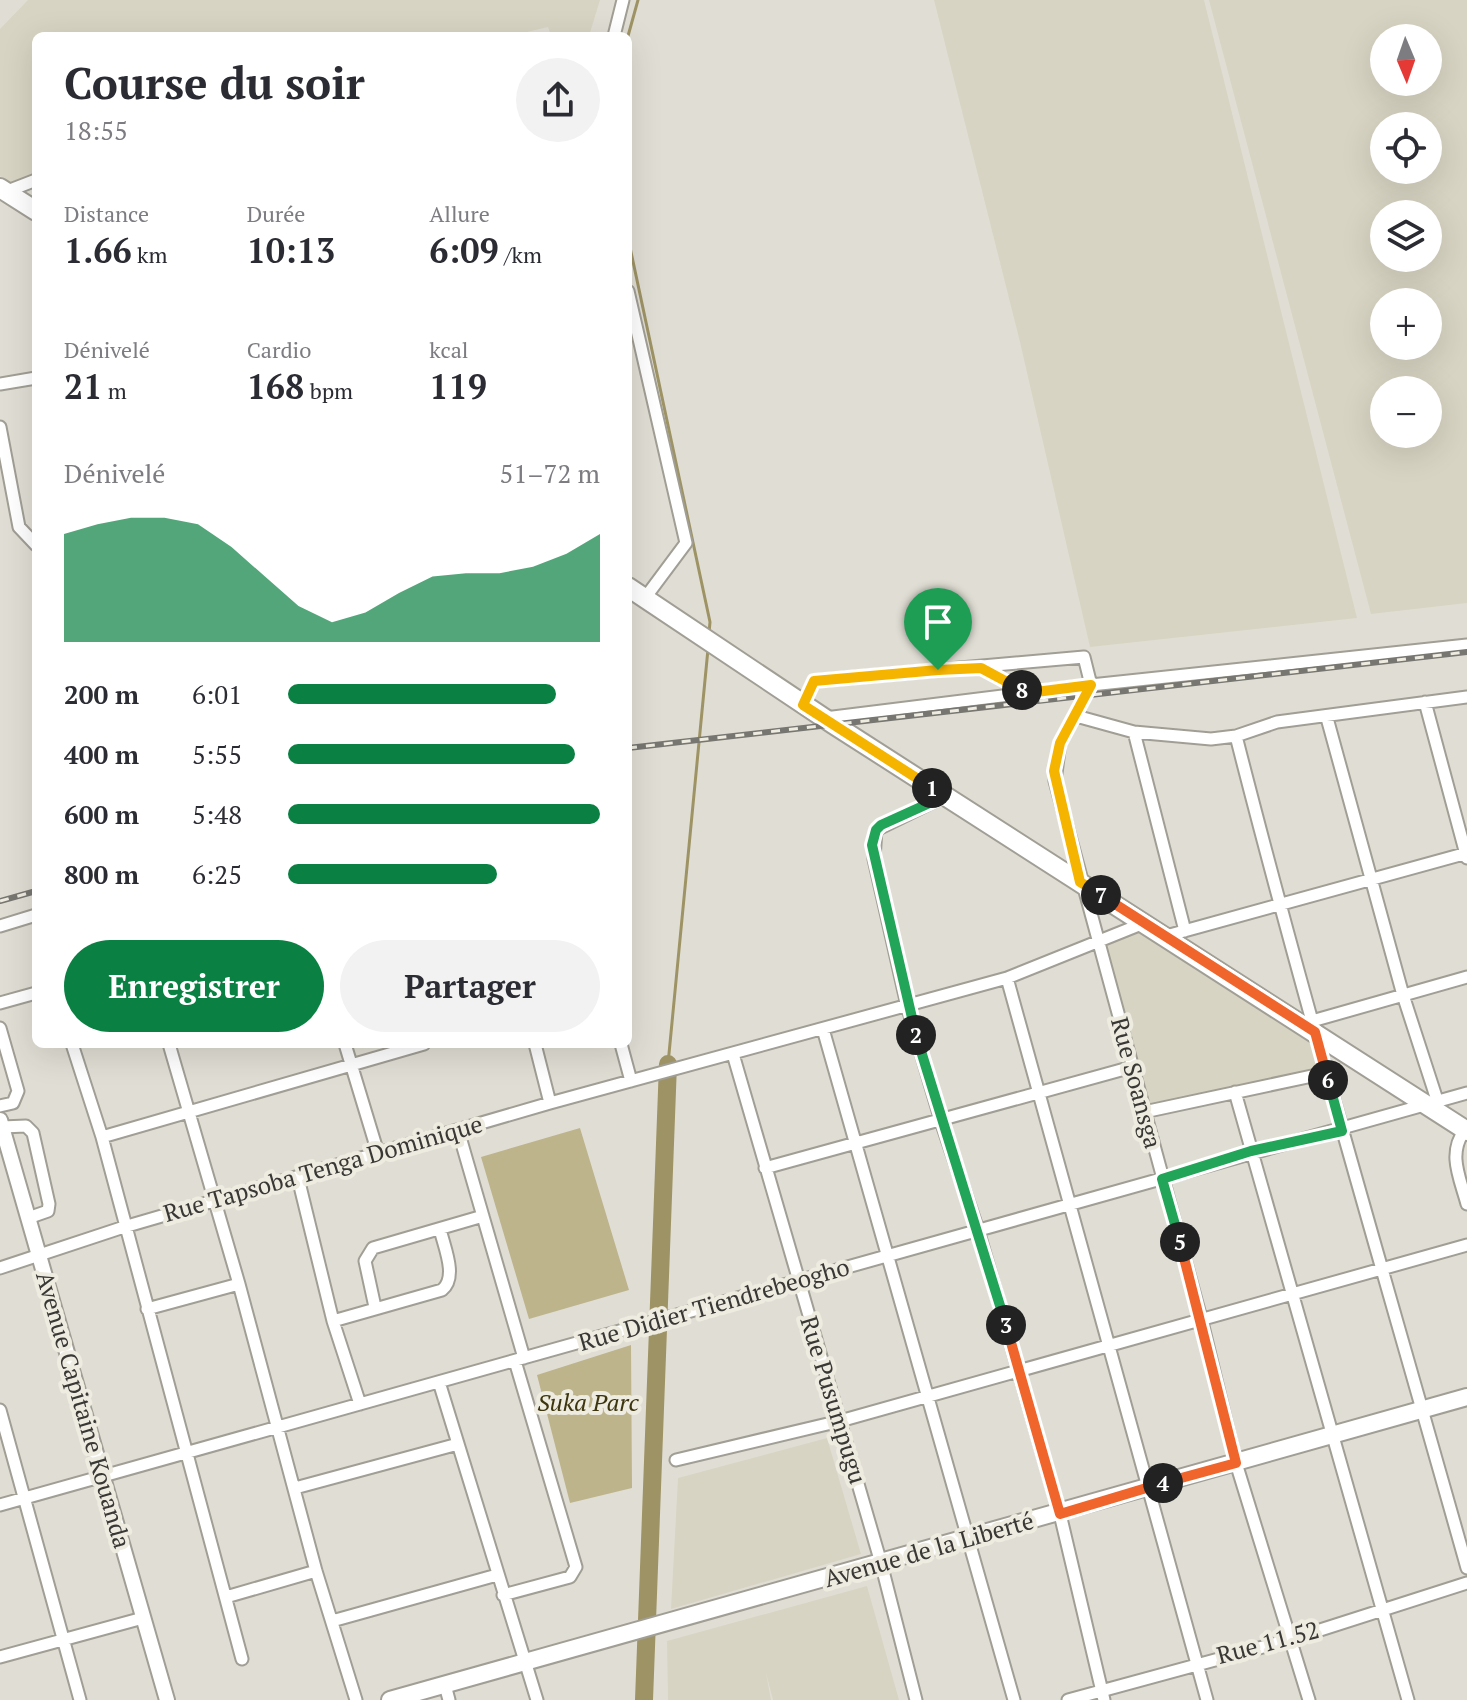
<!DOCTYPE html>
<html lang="fr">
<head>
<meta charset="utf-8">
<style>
  :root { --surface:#fff; --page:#f2f2f3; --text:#2b2b33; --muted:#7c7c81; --accent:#0b8043 }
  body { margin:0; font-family:"PT Serif",serif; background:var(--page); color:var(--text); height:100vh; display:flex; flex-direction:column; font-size:30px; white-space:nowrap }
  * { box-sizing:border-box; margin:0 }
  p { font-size:26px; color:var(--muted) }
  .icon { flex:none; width:44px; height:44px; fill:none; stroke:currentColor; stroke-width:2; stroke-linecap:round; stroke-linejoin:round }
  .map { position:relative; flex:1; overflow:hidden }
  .drawer { position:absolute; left:32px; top:32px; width:600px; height:1016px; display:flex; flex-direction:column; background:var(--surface); border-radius:12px; box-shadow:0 8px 32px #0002 }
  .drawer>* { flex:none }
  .needle { width:52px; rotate:178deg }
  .buttons { position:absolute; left:1370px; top:24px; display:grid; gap:16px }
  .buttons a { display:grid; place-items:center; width:72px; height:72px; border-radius:50%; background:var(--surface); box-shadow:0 8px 32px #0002; font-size:40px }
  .pin { position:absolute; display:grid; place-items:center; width:68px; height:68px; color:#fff; margin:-82px -34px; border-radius:50% 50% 50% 0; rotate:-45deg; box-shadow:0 0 8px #0007 }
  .pin .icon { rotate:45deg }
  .km { position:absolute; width:40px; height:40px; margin:-20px; border-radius:50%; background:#222; color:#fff; font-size:22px; line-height:40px; text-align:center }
  .round { display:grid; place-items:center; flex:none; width:84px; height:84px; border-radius:42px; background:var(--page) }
  .head { display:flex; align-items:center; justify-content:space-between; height:136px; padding:0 32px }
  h1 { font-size:44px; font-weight:700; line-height:60px }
  .figures { display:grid; grid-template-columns:repeat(3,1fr); gap:12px; height:136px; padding:8px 32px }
  .figures div { display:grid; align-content:center }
  .figures b { font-size:34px; font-weight:700 }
  .figures small { font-size:22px; font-weight:400 }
  .figures p { font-size:22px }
  .chart { height:224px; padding:16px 32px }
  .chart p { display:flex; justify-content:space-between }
  .chart svg { width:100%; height:144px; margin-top:8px; fill:var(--accent); opacity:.7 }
  .action { display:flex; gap:16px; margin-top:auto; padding:16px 32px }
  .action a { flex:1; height:92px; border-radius:48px; background:var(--accent); color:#fff; font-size:32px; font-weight:700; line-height:92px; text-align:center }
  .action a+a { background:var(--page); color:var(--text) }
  ul { padding:0 32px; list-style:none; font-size:26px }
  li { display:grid; grid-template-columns:128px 96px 1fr; align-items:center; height:60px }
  li i { height:20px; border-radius:10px; background:var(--accent) }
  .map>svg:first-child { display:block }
</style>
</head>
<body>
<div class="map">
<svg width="1467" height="1700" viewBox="0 0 1467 1700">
  <rect width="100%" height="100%" fill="#e0ded4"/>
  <path fill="#d8d4c3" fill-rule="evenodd" d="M28,0H600L589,36H551L548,27L510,36H36V176L13,184L0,176V29Z
    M934,0H1204L1357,618L1090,647L1020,342Z
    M1209,0H1467V603L1371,614ZM1428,38V82H1384V38ZM1428,126V170H1384V126ZM1428,214V258H1384V214ZM1428,302V346H1384V302ZM1428,390V434H1384V390Z
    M1137,929L1314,1042L1319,1071L1147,1105L1100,947Z
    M827,1438L861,1554L671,1609L678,1478Z
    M867,1586L899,1700H773L766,1673L771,1700H668L667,1641Z"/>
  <path fill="#bdb48c" d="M580,1128L629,1290L529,1319L481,1157Z
    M631,1345L632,1488L570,1503L537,1375Z"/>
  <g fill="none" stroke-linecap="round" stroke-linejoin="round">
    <path stroke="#9e9365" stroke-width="3" d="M628,36L638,0
      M628,238L710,622L709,633
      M668,1064L708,649"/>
    <path stroke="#9e9365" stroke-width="18" d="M644,1700L668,1064"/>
    <g stroke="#a09e95" stroke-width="15">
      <path id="minor" d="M614,36L623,0
        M5,192L36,180
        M628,291L686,543L645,598
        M0,384L36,378
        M0,427L19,527L36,545
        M982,668L1027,692
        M1425,702L1467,858
        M803,705L814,681L1084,657L1091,685L1060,743L1055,781L1202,1322L1236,1463L1309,1700
        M1076,716L1134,732L1211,739L1236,736L1277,722L1467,697
        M825,718L1091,685L1467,645
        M1327,718L1403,995L1438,1103
        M1134,732L1185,931
        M1236,736C1307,1015 1389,1291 1467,1568
        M945,796L876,830L874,859L907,1005L941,1121L978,1230L1060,1514L1104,1700
        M0,926L36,915
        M1166,936L1467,853
        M1007,978L1207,1700
        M0,1003L36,993
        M1312,1021L1467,977
        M0,1028L18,1091L13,1103L0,1106
        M823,1029L1014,1700
        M72,1044L102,1137L242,1659
        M169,1044L239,1284L316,1571L356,1700
        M345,1044L378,1153
        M535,1044L550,1103
        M621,1044L631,1081
        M733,1054L881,1563L916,1700
        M1235,1092L1408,1700
        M1144,1112L1326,1073
        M2,1127L26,1126L33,1133L49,1204L48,1211L28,1218
        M458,1130L524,1358
        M1465,1130C1447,1153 1460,1178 1467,1204
        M102,1137L424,1044
        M765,1168L1132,1067
        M298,1178L333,1321L360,1404
        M0,1268L124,1227L550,1103L1007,978L1144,923
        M375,1307L365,1261L373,1248L483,1216
        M147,1309L239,1284
        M333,1321L442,1290C458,1277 444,1247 440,1229
        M439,1382L537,1700
        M0,1410L80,1700
        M676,1460L840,1421L1467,1245
        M295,1488L458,1444
        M0,1505L1467,1093
        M503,1595L570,1577L576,1567L515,1361
        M226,1597L316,1571
        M332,1621L497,1575
        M0,1657L143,1618
        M445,1685L449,1700
        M1068,1700L1292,1639L1467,1583"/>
    </g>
    <g stroke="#a09e95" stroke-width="18">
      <path id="tertiary" d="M0,1120L167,1700"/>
    </g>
    <g stroke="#a09e95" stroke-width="20">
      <path id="secondary" d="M390,1700L1467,1397"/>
    </g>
    <g stroke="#a09e95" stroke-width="22">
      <path id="primary" d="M0,188L36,211
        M628,587L833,724L1467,1131"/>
    </g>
    <use href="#minor" stroke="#fff" stroke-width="11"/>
    <use href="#tertiary" stroke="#fff" stroke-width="14"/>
    <use href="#secondary" stroke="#fff" stroke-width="16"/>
    <use href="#primary" stroke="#fff" stroke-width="18"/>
    <g stroke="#777670" stroke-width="6">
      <path id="rail" d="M628,748L1467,652
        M0,901L36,891"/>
    </g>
    <use href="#rail" stroke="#eeebe1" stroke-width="3" stroke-dasharray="9" stroke-linecap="butt"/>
  </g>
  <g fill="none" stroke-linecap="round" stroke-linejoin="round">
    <g stroke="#fff" stroke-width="16">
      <path id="split-1" d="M932,788L803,705L814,681L938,670"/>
    </g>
    <g stroke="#fff" stroke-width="16">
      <path id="split-2" d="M916,1035L872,845L876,830L881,825L945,796L932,788"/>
    </g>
    <g stroke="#fff" stroke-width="16">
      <path id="split-3" d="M916,1035L1006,1325"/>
    </g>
    <g stroke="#fff" stroke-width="16">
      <path id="split-4" d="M1006,1325L1060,1514L1163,1483"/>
    </g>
    <g stroke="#fff" stroke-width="16">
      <path id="split-5" d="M1163,1483L1236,1463L1180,1242"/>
    </g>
    <g stroke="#fff" stroke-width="16">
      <path id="split-6" d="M1180,1242L1162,1179L1251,1151L1342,1131L1328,1080"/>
    </g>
    <g stroke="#fff" stroke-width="16">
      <path id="split-7" d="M1101,895L1315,1032L1328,1080"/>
    </g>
    <g stroke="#fff" stroke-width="16">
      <path id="split-8" d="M1022,690L1028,693L1091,685L1060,743L1054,771L1080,882L1101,895"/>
    </g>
    <g stroke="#fff" stroke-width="16">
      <path id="split-9" d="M938,670L981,668L1022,690"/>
    </g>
    <use href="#split-1" stroke="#f5b400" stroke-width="10"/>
    <use href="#split-2" stroke="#22a559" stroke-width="10"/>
    <use href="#split-3" stroke="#22a559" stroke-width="10"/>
    <use href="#split-4" stroke="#f0652b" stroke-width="10"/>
    <use href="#split-5" stroke="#f0652b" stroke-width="10"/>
    <use href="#split-6" stroke="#22a559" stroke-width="10"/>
    <use href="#split-7" stroke="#f0652b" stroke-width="10"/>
    <use href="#split-8" stroke="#f5b400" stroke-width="10"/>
    <use href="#split-9" stroke="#f5b400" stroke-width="10"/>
  </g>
  <g text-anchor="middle" stroke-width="8" stroke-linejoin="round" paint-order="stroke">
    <g font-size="24" fill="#393834" stroke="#eeebe1">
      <text transform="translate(1136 1083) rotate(75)" y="8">Rue Soansga</text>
      <text transform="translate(323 1169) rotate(-16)" y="8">Rue Tapsoba Tenga Dominique</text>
      <text transform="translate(714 1305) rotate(-16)" y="8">Rue Didier Tiendrebeogho</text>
      <text transform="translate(833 1400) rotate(73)" y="8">Rue Pusumpugu</text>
      <text transform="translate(83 1410) rotate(74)" y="8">Avenue Capitaine Kouanda</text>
      <text transform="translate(929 1550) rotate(-16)" y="8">Avenue de la Liberté</text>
      <text transform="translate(1268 1643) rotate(-15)" y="8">Rue 11.52</text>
    </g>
    <g font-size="24" font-style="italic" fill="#3d350e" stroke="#eeebe1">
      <text x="588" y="1411">Suka Parc</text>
    </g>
  </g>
</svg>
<div class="buttons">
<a><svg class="needle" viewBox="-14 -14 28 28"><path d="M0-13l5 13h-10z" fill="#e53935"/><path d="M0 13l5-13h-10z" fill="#7c7c81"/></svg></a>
<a><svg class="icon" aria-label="locate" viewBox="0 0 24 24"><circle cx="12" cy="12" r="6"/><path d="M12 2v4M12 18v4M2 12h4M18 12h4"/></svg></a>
<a><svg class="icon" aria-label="layers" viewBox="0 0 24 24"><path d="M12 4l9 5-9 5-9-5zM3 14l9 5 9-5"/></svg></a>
<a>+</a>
<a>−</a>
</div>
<div class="pin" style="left:938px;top:670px;background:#1e9e55"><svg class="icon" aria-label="arrive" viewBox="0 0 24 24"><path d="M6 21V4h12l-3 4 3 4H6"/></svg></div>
<b class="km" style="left:932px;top:788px">1</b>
<b class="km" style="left:916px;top:1035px">2</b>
<b class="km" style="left:1006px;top:1325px">3</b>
<b class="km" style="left:1163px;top:1483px">4</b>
<b class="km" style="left:1180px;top:1242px">5</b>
<b class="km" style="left:1328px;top:1080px">6</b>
<b class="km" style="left:1101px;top:895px">7</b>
<b class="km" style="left:1022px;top:690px">8</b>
<section class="drawer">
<div class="head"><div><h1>Course du soir</h1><p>18:55</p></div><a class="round"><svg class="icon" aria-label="share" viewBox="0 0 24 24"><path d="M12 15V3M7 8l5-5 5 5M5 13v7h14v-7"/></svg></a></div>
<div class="figures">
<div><p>Distance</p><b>1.66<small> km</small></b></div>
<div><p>Durée</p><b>10:13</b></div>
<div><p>Allure</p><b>6:09<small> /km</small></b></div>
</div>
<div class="figures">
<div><p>Dénivelé</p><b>21<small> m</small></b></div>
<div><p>Cardio</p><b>168<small> bpm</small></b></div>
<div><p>kcal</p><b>119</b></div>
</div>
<div class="chart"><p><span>Dénivelé</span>51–72 m</p>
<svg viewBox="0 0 160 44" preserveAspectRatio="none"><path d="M0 44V11L10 8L20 6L30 6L40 8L50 15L60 24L70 33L80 38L90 35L100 29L110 24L120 23L130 23L140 21L150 17L160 11V44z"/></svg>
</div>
<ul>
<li><b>200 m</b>6:01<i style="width:86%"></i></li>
<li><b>400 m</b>5:55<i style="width:92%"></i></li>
<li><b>600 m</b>5:48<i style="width:100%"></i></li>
<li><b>800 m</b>6:25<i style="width:67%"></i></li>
</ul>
<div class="action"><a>Enregistrer</a><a>Partager</a></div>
</section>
</div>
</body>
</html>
